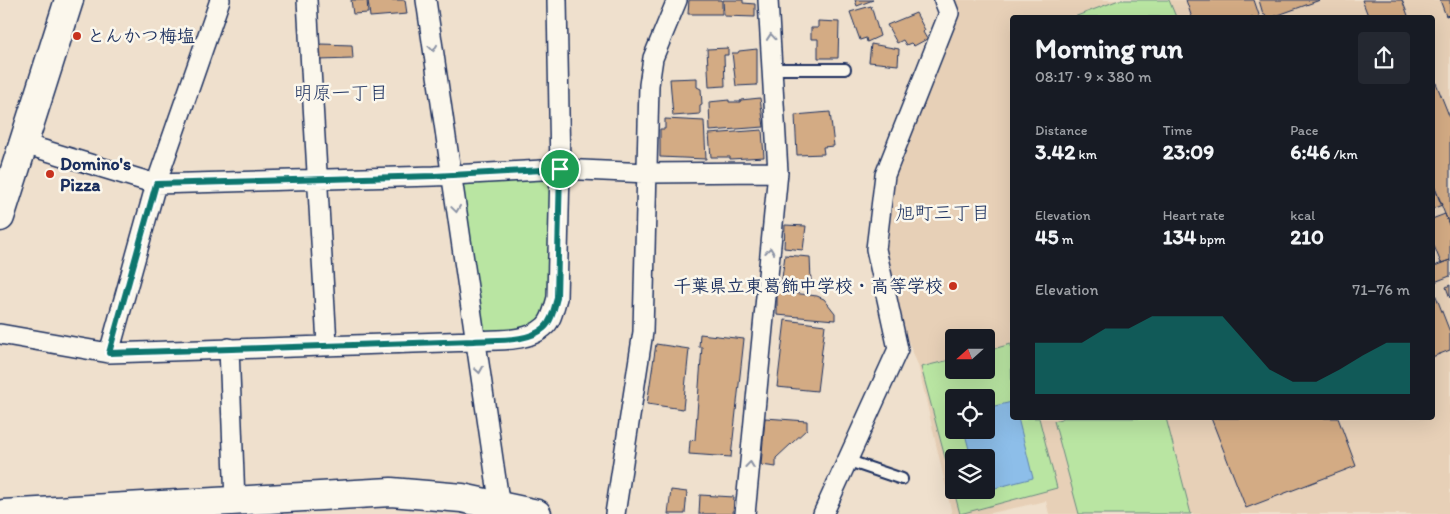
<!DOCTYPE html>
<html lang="en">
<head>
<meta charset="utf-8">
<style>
  :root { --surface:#171b24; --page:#242831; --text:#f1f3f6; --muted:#9ea1a6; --accent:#0f766e }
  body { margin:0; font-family:Itim,"Klee One",sans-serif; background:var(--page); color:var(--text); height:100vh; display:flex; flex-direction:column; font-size:19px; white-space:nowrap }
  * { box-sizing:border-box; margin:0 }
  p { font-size:16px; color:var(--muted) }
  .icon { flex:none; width:28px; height:28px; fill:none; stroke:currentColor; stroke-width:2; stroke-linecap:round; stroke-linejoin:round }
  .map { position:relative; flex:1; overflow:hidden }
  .drawer { position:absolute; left:1010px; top:15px; width:425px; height:405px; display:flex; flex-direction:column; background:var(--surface); border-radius:5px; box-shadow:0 5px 20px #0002 }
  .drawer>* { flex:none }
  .needle { width:32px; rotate:249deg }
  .controls { position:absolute; left:945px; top:329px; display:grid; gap:10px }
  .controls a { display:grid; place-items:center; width:50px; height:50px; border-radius:5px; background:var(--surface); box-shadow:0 5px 20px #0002; font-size:25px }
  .pin { position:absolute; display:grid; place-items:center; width:42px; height:42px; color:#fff; margin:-21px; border:2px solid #fff; border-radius:50%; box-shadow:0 1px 5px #0007 }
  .round { display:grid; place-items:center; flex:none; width:52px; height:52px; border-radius:5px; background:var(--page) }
  .overview { display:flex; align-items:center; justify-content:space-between; height:85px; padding:0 25px }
  h1 { font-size:28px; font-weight:800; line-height:38px }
  .figures { display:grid; grid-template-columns:repeat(3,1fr); gap:8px; height:85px; padding:5px 25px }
  .figures div { display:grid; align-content:center }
  .figures b { font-size:21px; font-weight:800 }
  .figures small { font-size:14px; font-weight:400 }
  .figures p { font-size:14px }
  .chart { height:140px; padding:10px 25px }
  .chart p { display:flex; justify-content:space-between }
  .chart svg { width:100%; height:90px; margin-top:5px; fill:var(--accent); opacity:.7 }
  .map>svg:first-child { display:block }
</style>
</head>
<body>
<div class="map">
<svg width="1450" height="514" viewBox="0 0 1450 514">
  <rect width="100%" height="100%" fill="#efe0cd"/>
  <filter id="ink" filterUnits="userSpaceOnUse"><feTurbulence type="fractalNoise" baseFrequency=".02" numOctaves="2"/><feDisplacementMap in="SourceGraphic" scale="10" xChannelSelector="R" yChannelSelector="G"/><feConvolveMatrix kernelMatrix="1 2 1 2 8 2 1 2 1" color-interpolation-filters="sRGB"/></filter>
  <g filter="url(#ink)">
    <path fill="#e7d0b7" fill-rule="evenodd" d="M954,0H1450V514H1049L1046,501L987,514H952L918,365L905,334L882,238L889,181L958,13ZM1012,18H1432V418H1012ZM954,338H986V370H954ZM954,398H986V430H954ZM954,458H986V490H954Z"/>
    <path fill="#b9e5a2" stroke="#6a8a80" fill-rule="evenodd" d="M1119,0H1169L1176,17H1074Z
      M546,180L553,187L547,311C529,333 516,330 489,334L481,327L459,190L466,183Z
      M1011,344L1012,418H1039L1057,488L960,514L921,367L954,359V370H986V351ZM954,398H986V430H954ZM954,458H986V490H954Z
      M1064,418H1166L1191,514H1079L1054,421Z"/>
    <path fill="#8dbee9" stroke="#5f85b1" d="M1012,402V418H1018L1033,478L980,492L979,490H986V458L971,457L964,430H986V408Z"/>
    <path fill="#d3ab84" stroke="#1b2f5e" d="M351,0H367L368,13L353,14Z
      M368,0H405L407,14L370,17Z
      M689,0H722V14H688Z
      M723,0H743V3L755,4V17L724,16Z
      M855,0H873L857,6Z
      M1186,0H1254L1260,18H1192Z
      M1259,0H1320L1270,18L1263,14Z
      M1362,0H1402L1409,18H1369Z
      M1440,0H1450V19L1449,15L1446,16Z
      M871,6L880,36L867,42L866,38L860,40L850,12Z
      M916,13L925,30L923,32L927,39L914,46L911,43L906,45L903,40L897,43L887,25Z
      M818,21L839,22L838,58H818V39H811V28H818Z
      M321,44L352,45L353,59L319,60L318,48Z
      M871,44L899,49L898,65L869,62Z
      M728,48V55H724L725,86L709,87L707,49Z
      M757,49V85L736,86L732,53H738L739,51Z
      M1432,73L1450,118V227L1432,181Z
      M697,78V87L701,89L702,105L700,106V114L673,116L670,79Z
      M760,98L764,127L710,131L709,102L729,100V102H740L741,100Z
      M830,112L834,146L823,147L824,154L797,155L795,115Z
      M665,119L704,121L706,159L660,157V129H665Z
      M762,130L764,157L730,159V157H711L709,134Z
      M1432,181L1442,205L1432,209Z
      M1445,214L1450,227V260L1441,263L1432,241V219Z
      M785,225L806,226L803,250L784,248Z
      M785,255L810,257L811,281L808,282L807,288L781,286Z
      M1450,260V276L1432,283V267Z
      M1450,285V298L1446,287Z
      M777,291L817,296L824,299L835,313V320L777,315Z
      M1434,291L1450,332V350L1432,357V292Z
      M785,320L825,325L817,391L777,387Z
      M700,334L744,339L731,457L689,454L690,441L695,440L702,347H699Z
      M656,344L689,349L683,409L647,404Z
      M765,418L807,421V429L776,458V467L761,465Z
      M1211,418H1338L1356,466L1246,508Z
      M671,490L687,492L685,514H668Z
      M700,495L734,497L733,514H699Z"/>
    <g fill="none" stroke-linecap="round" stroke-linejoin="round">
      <g stroke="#1b2f5e" stroke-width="14">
        <path id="lane" d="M773,69H845
          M849,461L902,479"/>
      </g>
      <g stroke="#1b2f5e" stroke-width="22">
        <path id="street" d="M307,0L327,344
          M426,0L501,514
          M24,144L156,184L434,176L560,169L648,173L778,172
          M0,334L109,353L474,341C495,339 527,343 544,327C552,321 554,307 557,298L560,169L557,0
          M229,348L235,501
          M109,353L156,184L220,0
          M615,514L643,332L649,85L653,58L677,0
          M745,514L778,172L768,0
          M823,514L898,349L876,249L885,175L949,13L944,0"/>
      </g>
      <g stroke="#1b2f5e" stroke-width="31">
        <path id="secondary" d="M0,217L69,0
          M3,514L391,492L462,498L537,514"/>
      </g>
      <use href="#lane" stroke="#fbf7ec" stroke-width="10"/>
      <use href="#street" stroke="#fbf7ec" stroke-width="19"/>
      <use href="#secondary" stroke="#fbf7ec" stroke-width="28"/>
    </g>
    <defs><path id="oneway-chevron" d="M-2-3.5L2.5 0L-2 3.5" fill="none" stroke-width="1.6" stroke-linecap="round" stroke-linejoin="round" transform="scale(1.25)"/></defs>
    <g stroke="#8b93a5">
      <use href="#oneway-chevron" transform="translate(771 37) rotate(-95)"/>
      <use href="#oneway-chevron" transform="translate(433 48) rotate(82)"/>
      <use href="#oneway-chevron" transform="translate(456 209) rotate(82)"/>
      <use href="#oneway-chevron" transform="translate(770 251) rotate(-84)"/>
      <use href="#oneway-chevron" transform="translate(479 370) rotate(81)"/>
      <use href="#oneway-chevron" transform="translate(750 465) rotate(-84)"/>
    </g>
  </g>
  <g fill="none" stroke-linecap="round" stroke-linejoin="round" filter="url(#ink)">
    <g stroke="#fff" stroke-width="10">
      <path id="route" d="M560,169L557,298C554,308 552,321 544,328C527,343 495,339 474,341L109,353L156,184L434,176Z"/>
    </g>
    <use href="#route" stroke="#0f766e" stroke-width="6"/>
  </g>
  <g fill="#c8321e" stroke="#fbf7ec" stroke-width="2">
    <circle cx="77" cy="36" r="5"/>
    <circle cx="50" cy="174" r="5"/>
    <circle cx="953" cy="286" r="5"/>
  </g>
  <g text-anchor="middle" stroke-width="5" stroke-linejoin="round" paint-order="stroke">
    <g font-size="18" font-weight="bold" fill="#1b2f5e" stroke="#fbf7ec" text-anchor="start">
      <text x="87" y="42">とんかつ梅塩</text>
      <text x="60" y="170">Domino's<tspan x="60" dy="21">Pizza</tspan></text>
      <text x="943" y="292" text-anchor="end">千葉県立東葛飾中学校・高等学校</text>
    </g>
    <g font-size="19" fill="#1b2f5e" stroke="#fbf7ec">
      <text x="341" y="99">明原一丁目</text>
      <text x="943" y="219">旭町三丁目</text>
    </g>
  </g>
</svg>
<div class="controls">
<a><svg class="needle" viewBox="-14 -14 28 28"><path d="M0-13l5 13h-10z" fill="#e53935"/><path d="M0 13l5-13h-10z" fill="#9ea1a6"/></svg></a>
<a><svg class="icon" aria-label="locate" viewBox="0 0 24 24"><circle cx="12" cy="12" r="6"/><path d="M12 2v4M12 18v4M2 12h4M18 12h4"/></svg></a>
<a><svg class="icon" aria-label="layers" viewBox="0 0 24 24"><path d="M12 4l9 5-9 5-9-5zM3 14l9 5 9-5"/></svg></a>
</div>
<div class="pin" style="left:560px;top:169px;background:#1e9e55"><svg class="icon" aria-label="arrive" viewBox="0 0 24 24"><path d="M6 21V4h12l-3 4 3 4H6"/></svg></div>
<section class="drawer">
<div class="overview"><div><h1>Morning run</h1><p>08:17 · 9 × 380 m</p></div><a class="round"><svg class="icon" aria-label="share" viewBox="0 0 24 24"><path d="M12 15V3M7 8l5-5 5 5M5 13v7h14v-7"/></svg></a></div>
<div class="figures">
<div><p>Distance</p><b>3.42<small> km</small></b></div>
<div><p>Time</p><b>23:09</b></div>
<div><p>Pace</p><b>6:46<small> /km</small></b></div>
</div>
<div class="figures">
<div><p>Elevation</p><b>45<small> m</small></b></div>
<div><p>Heart rate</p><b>134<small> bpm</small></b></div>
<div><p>kcal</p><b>210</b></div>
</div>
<div class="chart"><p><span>Elevation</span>71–76 m</p>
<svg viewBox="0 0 160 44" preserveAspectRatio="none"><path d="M0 44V19L10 19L20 19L30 12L40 12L50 6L60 6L70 6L80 6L90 19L100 32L110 38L120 38L130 32L140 25L150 19L160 19V44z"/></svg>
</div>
</section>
</div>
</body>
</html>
